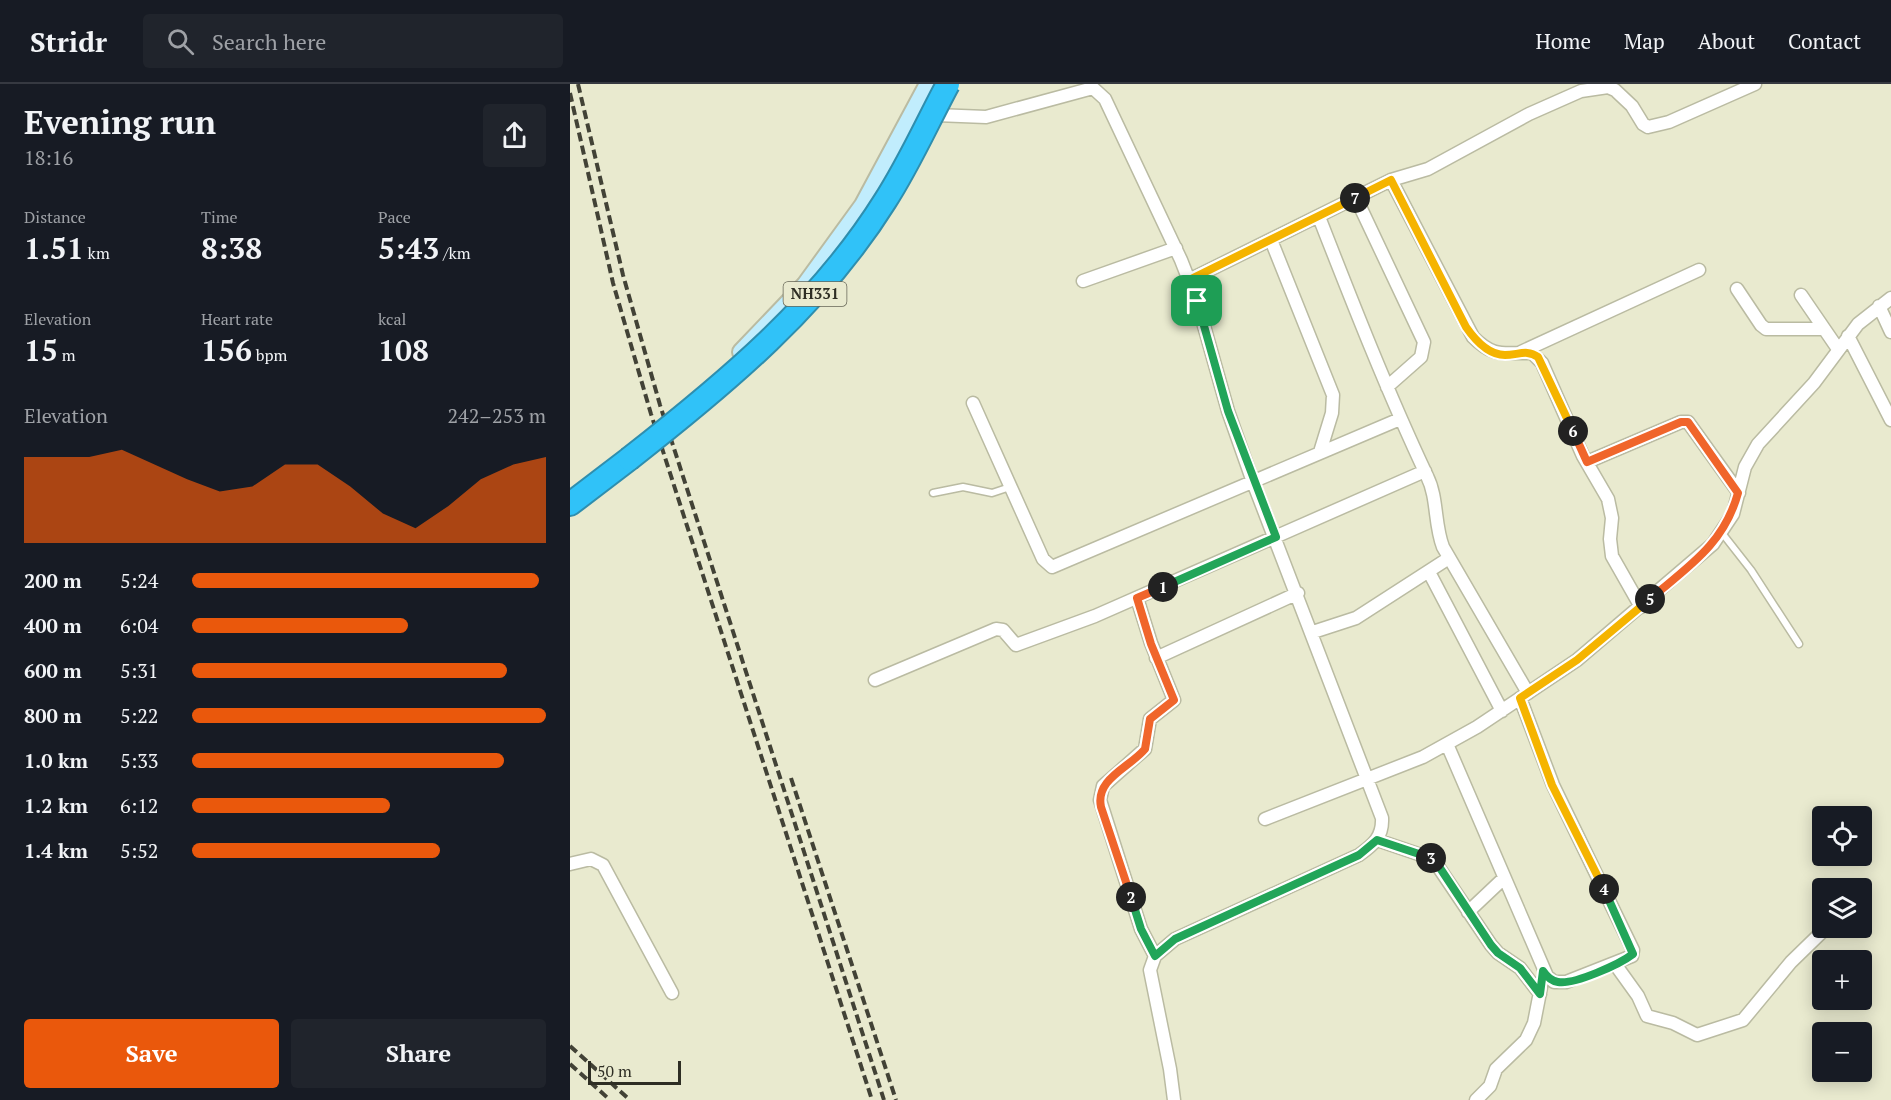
<!DOCTYPE html>
<html lang="en">
<head>
<meta charset="utf-8">
<style>
  :root { --surface:#171b24; --page:#20242c; --text:#f1f3f6; --muted:#9ea1a6; --line:#363941; --accent:#ea580c }
  body { margin:0; font-family:"PT Serif",serif; background:var(--page); color:var(--text); height:100vh; display:flex; flex-direction:column; font-size:22px; white-space:nowrap }
  * { box-sizing:border-box; margin:0 }
  p { font-size:20px; color:var(--muted) }
  .icon { flex:none; width:33px; height:33px; fill:none; stroke:currentColor; stroke-width:2; stroke-linecap:round; stroke-linejoin:round }
  .map { position:relative; flex:1; overflow:hidden }
  .panel { display:flex; flex-direction:column; background:var(--surface); width:570px }
  .panel>* { flex:none }
  .fabs { position:absolute; left:1242px; top:722px; display:grid; gap:12px }
  .fabs a { display:grid; place-items:center; width:60px; height:60px; border-radius:6px; background:var(--surface); box-shadow:0 3px 15px #0003; font-size:30px }
  .scale { position:absolute; left:18px; bottom:15px; width:93px; box-sizing:border-box; padding-left:6px; border:3px solid #2e2e24; border-top:0; font-size:16px; line-height:21px; white-space:nowrap; color:#2e2e24; -webkit-text-stroke:4px #e9eacf; paint-order:stroke }
  .pin { position:absolute; display:grid; place-items:center; width:51px; height:51px; color:#fff; margin:-26px; border-radius:12px; box-shadow:0 3px 9px #0006 }
  .km { position:absolute; width:30px; height:30px; margin:-15px; border-radius:50%; background:#222; color:#fff; font-size:16px; line-height:30px; text-align:center }
  .round { display:grid; place-items:center; flex:none; width:63px; height:63px; border-radius:6px; background:var(--page) }
  .overview { display:flex; align-items:center; justify-content:space-between; height:102px; padding:0 24px }
  h1 { font-size:33px; font-weight:600; line-height:45px }
  .metrics { display:grid; grid-template-columns:repeat(3,1fr); gap:9px; height:102px; padding:6px 24px }
  .metrics div { display:grid; align-content:center }
  .metrics b { font-size:30px; font-weight:600 }
  .metrics small { font-size:16px; font-weight:400 }
  .metrics p { font-size:16px }
  .chart { height:168px; padding:12px 24px }
  .chart p { display:flex; justify-content:space-between }
  .chart svg { width:100%; height:108px; margin-top:6px; fill:var(--accent); opacity:.7 }
  .primary-button { display:flex; gap:12px; margin-top:auto; padding:12px 24px }
  .primary-button a { flex:1; height:69px; border-radius:6px; background:var(--accent); color:#fff; font-size:24px; font-weight:600; line-height:69px; text-align:center }
  .primary-button a+a { background:var(--page); color:var(--text) }
  ul { padding:0 24px; list-style:none; font-size:20px }
  li { display:grid; grid-template-columns:96px 72px 1fr; align-items:center; height:45px }
  li i { height:15px; border-radius:8px; background:var(--accent) }
  header { display:flex; align-items:center; gap:36px; box-sizing:border-box; height:84px; padding:0 30px; background:var(--surface); border-bottom:2px solid var(--line) }
  header strong { font-size:28px }
  nav { display:flex; gap:33px; margin-inline-start:auto; font-size:21px }
  .search { width:420px; height:54px; background:var(--page); display:flex; align-items:center; gap:15px; box-sizing:border-box; padding:0 21px; border-radius:6px; color:var(--muted); font-size:22px }
  main { display:flex; flex:1; min-height:0 }
  .map>svg:first-child { display:block }
</style>
</head>
<body>
<header>
<strong>Stridr</strong>
<div class="search"><svg class="icon" aria-label="search" viewBox="0 0 24 24"><circle cx="10" cy="10" r="6"/><path d="M15 15l6 6"/></svg>Search here</div>
<nav><a>Home</a><a>Map</a><a>About</a><a>Contact</a></nav>
</header>
<main>
<section class="panel">
<div class="overview"><div><h1>Evening run</h1><p>18:16</p></div><a class="round"><svg class="icon" aria-label="share" viewBox="0 0 24 24"><path d="M12 15V3M7 8l5-5 5 5M5 13v7h14v-7"/></svg></a></div>
<div class="metrics">
<div><p>Distance</p><b>1.51<small> km</small></b></div>
<div><p>Time</p><b>8:38</b></div>
<div><p>Pace</p><b>5:43<small> /km</small></b></div>
</div>
<div class="metrics">
<div><p>Elevation</p><b>15<small> m</small></b></div>
<div><p>Heart rate</p><b>156<small> bpm</small></b></div>
<div><p>kcal</p><b>108</b></div>
</div>
<div class="chart"><p><span>Elevation</span>242–253 m</p>
<svg viewBox="0 0 160 44" preserveAspectRatio="none"><path d="M0 44V9L10 9L20 9L30 6L40 12L50 18L60 23L70 21L80 12L90 12L100 21L110 32L120 38L130 29L140 18L150 12L160 9V44z"/></svg>
</div>
<ul>
<li><b>200 m</b>5:24<i style="width:98%"></i></li>
<li><b>400 m</b>6:04<i style="width:61%"></i></li>
<li><b>600 m</b>5:31<i style="width:89%"></i></li>
<li><b>800 m</b>5:22<i style="width:100%"></i></li>
<li><b>1.0 km</b>5:33<i style="width:88%"></i></li>
<li><b>1.2 km</b>6:12<i style="width:56%"></i></li>
<li><b>1.4 km</b>5:52<i style="width:70%"></i></li>
</ul>
<div class="primary-button"><a>Save</a><a>Share</a></div>
</section>
<div class="map">
<svg width="1321" height="1016" viewBox="0 0 1321 1016">
  <rect width="100%" height="100%" fill="#e9eacf"/>
  <g fill="none" stroke-linecap="round" stroke-linejoin="round">
    <g stroke="#babba2" stroke-width="9">
      <path id="lane" d="M363,409L393,403L422,409L440,403
        M1152,449L1181,486L1229,560"/>
    </g>
    <g stroke="#babba2" stroke-width="15">
      <path id="street" d="M366,31L416,33L523,4L535,15L611,176L627,217L658,327L683,398L812,734C813,753 803,761 789,771L605,855L585,872L580,886L600,985L604,1016
        M821,96L903,253C925,275 934,268 962,269L972,279L1013,372L1038,415L1042,434L1040,455L1042,472L1071,523
        M786,114L854,258L851,273L817,303
        M749,133C783,220 817,307 857,392C868,414 864,440 873,463L958,609
        M701,156L763,311L762,329L750,368
        M619,196L821,96L858,85L959,30L1011,7L1038,3L1045,6L1062,22L1073,40L1078,43L1099,38L1185,0
        M513,197L606,164
        M1167,205L1191,241L1196,245H1254
        M1231,211L1268,265
        M1309,222L1321,248
        M1278,252L1321,336
        M951,268L1129,186
        M403,319L473,475L482,483L830,335
        M1017,378L1111,338H1118L1169,409
        M859,488L932,627
        M567,514L581,559L604,616L580,635L575,665L533,702L530,716L571,845L585,872
        M743,548L786,534L879,474
        M586,574L728,509
        M305,596L426,545L433,546L446,561L525,532L855,387
        M877,660L977,892L984,898H996L1062,872L1063,866L983,701L950,614
        M695,735L853,673L907,643L1007,576L1143,460L1163,430L1175,383L1188,360L1244,299L1288,240L1321,214
        M807,756L863,775L921,861L928,869L950,884L970,910
        M0,780L21,775L33,781L102,909
        M898,828L934,794
        M1045,880L1068,912L1077,932L1103,939L1127,951L1173,936L1221,878L1257,843
        M906,1016L920,1002L926,985L956,956L964,939L971,903"/>
    </g>
    <g stroke="#babba2" stroke-width="20">
      <path id="secondary" d="M171,268L235,201L293,121L358,0"/>
    </g>
    <g stroke="#2f8eae" stroke-width="26">
      <path id="highway" d="M0,420L59,375"/>
    </g>
    <use href="#lane" stroke="#fff" stroke-width="6"/>
    <use href="#street" stroke="#fff" stroke-width="12"/>
    <use href="#secondary" stroke="#c1edfd" stroke-width="16"/>
    <use href="#highway" stroke="#30c2f8" stroke-width="22"/>
    <path stroke="#424236" stroke-width="4" stroke-dasharray="9 4.5" stroke-linecap="butt" d="M8,0L53,191L90,321L314,1016
      M0,9L43,199L81,330L302,1016
      M221,694L326,1016
      M0,962L60,1016
      M0,980L40,1016"/>
    <g stroke="#2f8eae" stroke-width="26" stroke-linecap="butt">
      <path id="highway-bridge" d="M59,375C155,300 250,221 315,117C339,80 357,39 378,0"/>
    </g>
    <use href="#highway-bridge" stroke="#30c2f8" stroke-width="22"/>
  </g>
  <g fill="none" stroke-linecap="round" stroke-linejoin="round">
    <g stroke="#fff" stroke-width="12">
      <path id="split-1" d="M593,503L706,453L658,327L627,217"/>
    </g>
    <g stroke="#fff" stroke-width="12">
      <path id="split-2" d="M561,813L531,723C525,695 559,684 575,665L580,635L604,616L581,560L567,514L593,503"/>
    </g>
    <g stroke="#fff" stroke-width="12">
      <path id="split-3" d="M561,813L571,845L585,872L605,855L789,771L807,756L861,774"/>
    </g>
    <g stroke="#fff" stroke-width="12">
      <path id="split-4" d="M861,774L868,781L921,861L928,869L950,884L970,910L973,887C977,893 981,897 988,898C1004,901 1050,880 1063,870L1034,805"/>
    </g>
    <g stroke="#fff" stroke-width="12">
      <path id="split-5" d="M1034,805L982,701L950,614L1007,576L1080,515"/>
    </g>
    <g stroke="#fff" stroke-width="12">
      <path id="split-6" d="M1003,347L1017,378L1111,338H1118L1168,409C1154,460 1119,482 1080,515"/>
    </g>
    <g stroke="#fff" stroke-width="12">
      <path id="split-7" d="M785,114L821,96L896,243C905,256 918,271 935,271C948,271 957,265 968,273L1003,347"/>
    </g>
    <g stroke="#fff" stroke-width="12">
      <path id="split-8" d="M627,217L619,196L785,114"/>
    </g>
    <use href="#split-1" stroke="#22a559" stroke-width="8"/>
    <use href="#split-2" stroke="#f0652b" stroke-width="8"/>
    <use href="#split-3" stroke="#22a559" stroke-width="8"/>
    <use href="#split-4" stroke="#22a559" stroke-width="8"/>
    <use href="#split-5" stroke="#f5b400" stroke-width="8"/>
    <use href="#split-6" stroke="#f0652b" stroke-width="8"/>
    <use href="#split-7" stroke="#f5b400" stroke-width="8"/>
    <use href="#split-8" stroke="#f5b400" stroke-width="8"/>
  </g>
  <g text-anchor="middle" stroke-width="6" stroke-linejoin="round" paint-order="stroke">
    <rect fill="#e9eacf" stroke="#666657" stroke-width="1.5" x="213.5" y="198" width="63" height="24" rx="4.5"/>
    <g font-size="15" font-weight="bold" fill="#2e2e24">
      <text x="245" y="215">NH331</text>
    </g>
  </g>
</svg>
<div class="fabs">
<a><svg class="icon" aria-label="locate" viewBox="0 0 24 24"><circle cx="12" cy="12" r="6"/><path d="M12 2v4M12 18v4M2 12h4M18 12h4"/></svg></a>
<a><svg class="icon" aria-label="layers" viewBox="0 0 24 24"><path d="M12 4l9 5-9 5-9-5zM3 14l9 5 9-5"/></svg></a>
<a>+</a>
<a>−</a>
</div>
<div class="scale">50 m</div>
<div class="pin" style="left:627px;top:217px;background:#1e9e55"><svg class="icon" aria-label="arrive" viewBox="0 0 24 24"><path d="M6 21V4h12l-3 4 3 4H6"/></svg></div>
<b class="km" style="left:593px;top:503px">1</b>
<b class="km" style="left:561px;top:813px">2</b>
<b class="km" style="left:861px;top:774px">3</b>
<b class="km" style="left:1034px;top:805px">4</b>
<b class="km" style="left:1080px;top:515px">5</b>
<b class="km" style="left:1003px;top:347px">6</b>
<b class="km" style="left:785px;top:114px">7</b>
</div>
</main>
</body>
</html>
